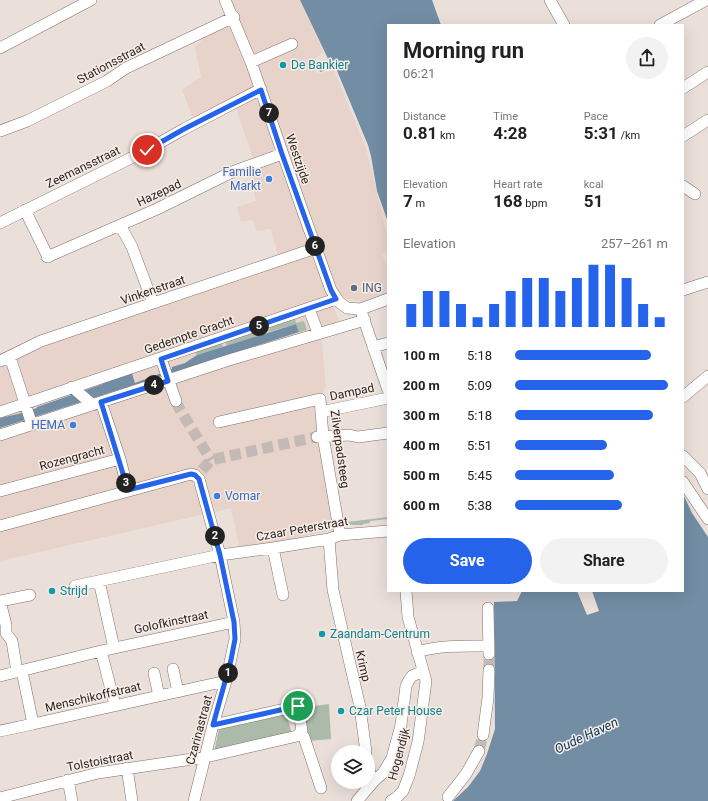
<!DOCTYPE html>
<html lang="en">
<head>
<meta charset="utf-8">
<style>
  :root { --surface:#fff; --page:#f2f2f2; --text:#222; --muted:#767676; --accent:#2563eb }
  body { margin:0; font-family:Roboto,sans-serif; background:var(--page); color:var(--text); height:100vh; display:flex; flex-direction:column; font-size:15px; white-space:nowrap }
  * { box-sizing:border-box; margin:0 }
  p { font-size:13px; color:var(--muted) }
  .icon { flex:none; width:22px; height:22px; fill:none; stroke:currentColor; stroke-width:2; stroke-linecap:round; stroke-linejoin:round }
  .map { position:relative; flex:1; overflow:hidden }
  .sheet { position:absolute; left:387px; top:24px; width:297px; height:568px; display:flex; flex-direction:column; background:var(--surface); border-radius:0px; box-shadow:0 4px 16px #0002 }
  .sheet>* { flex:none }
  .controls { position:absolute; left:331px; top:745px; display:grid; gap:8px }
  .controls a { display:grid; place-items:center; width:44px; height:44px; border-radius:50%; background:var(--surface); box-shadow:0 4px 16px #0002; font-size:20px }
  .pin { position:absolute; display:grid; place-items:center; width:34px; height:34px; color:#fff; margin:-17px; border:2px solid #fff; border-radius:50%; box-shadow:0 1px 4px #0007 }
  .km { position:absolute; width:20px; height:20px; margin:-10px; border-radius:50%; background:#222; color:#fff; font-size:11px; line-height:20px; text-align:center }
  .round { display:grid; place-items:center; flex:none; width:42px; height:42px; border-radius:21px; background:var(--page) }
  .headline { display:flex; align-items:center; justify-content:space-between; height:68px; padding:0 16px }
  h1 { font-size:22px; font-weight:700; line-height:30px }
  .metrics { display:grid; grid-template-columns:repeat(3,1fr); gap:6px; height:68px; padding:4px 16px }
  .metrics div { display:grid; align-content:center }
  .metrics b { font-size:17px; font-weight:700 }
  .metrics small { font-size:11px; font-weight:400 }
  .metrics p { font-size:11px }
  .chart { height:112px; padding:8px 16px }
  .chart p { display:flex; justify-content:space-between }
  .chart svg { width:100%; height:72px; margin-top:4px; stroke:var(--accent); stroke-width:6 }
  .primary-button { display:flex; gap:8px; margin-top:auto; padding:8px 16px }
  .primary-button a { flex:1; height:46px; border-radius:24px; background:var(--accent); color:#fff; font-size:16px; font-weight:700; line-height:46px; text-align:center }
  .primary-button a+a { background:var(--page); color:var(--text) }
  ul { padding:0 16px; list-style:none; font-size:13px }
  li { display:grid; grid-template-columns:64px 48px 1fr; align-items:center; height:30px }
  li i { height:10px; border-radius:5px; background:var(--accent) }
  .map>svg:first-child { display:block }
</style>
</head>
<body>
<div class="map">
<svg width="708" height="801" viewBox="0 0 708 801">
  <rect width="100%" height="100%" fill="#ebdfda"/>
  <path fill="#e7d3ca" d="M219,0H300L323,52L314,60L316,74L334,70L366,148L388,239V251L382,254L386,264L388,263V295L368,303L340,297L320,244L278,256L271,229L257,231L252,220L241,222L237,207L256,201L249,170L256,166L233,100L193,118L182,90L201,77L195,47L226,15Z
    M311,254L329,298L341,325L321,332L326,386L314,409L334,530L240,550L231,508L0,561V365L59,341L258,274Z"/>
  <path fill="#acbaa9" d="M295,318L296,323L304,321L307,330L299,332L296,324L268,332L272,325Z
    M257,330L264,334L227,346L225,341Z
    M221,342L223,347L197,355L195,351Z
    M388,517V519L370,521V523L363,524V525H351L347,522Z
    M329,704L331,739L308,741L301,708Z
    M286,713L292,734L214,752L219,729Z"/>
  <path fill="#728da4" d="M300,0H432L441,25H388V234V222L377,191L371,156L368,145L335,66L320,72L319,68L330,63Z
    M296,324L299,332L0,428V418L18,414L37,408V407L103,384L104,380L131,370L135,383L172,369V367L185,363L197,355Z
    M683,494L692,513L708,537V801H453L468,787L480,771L487,754L495,729L494,602L517,601L522,591H577L587,615L599,611L592,591H683Z"/>
  <g fill="none" stroke-linecap="round" stroke-linejoin="round">
    <path stroke="#c4bab5" stroke-width="11" stroke-dasharray="11 5.5" stroke-linecap="butt" d="M176,401L179,408L211,460
      M202,470L211,460L316,437
      M489,670V654
      M479,751L483,735"/>
    <g stroke="#7c726d" stroke-width="12">
      <path id="minor" d="M225,0L251,62L303,212L331,290L339,302L347,308L361,309L388,299
        M550,0L564,25
        M660,25L706,0
        M0,48L91,0
        M251,62L292,44
        M683,88L708,72
        M0,131L27,121L107,81L126,68L234,17
        M683,136L708,120
        M683,186L695,194
        M25,210L48,257
        M0,223L147,150L184,129L261,89
        M120,225L132,247L153,303
        M47,257L157,209L232,172L282,154
        M683,290L708,282
        M309,309L318,333
        M362,314L388,390
        M373,347L388,343
        M10,357L32,425
        M161,359L176,401
        M0,361L41,341L316,248
        M72,387L93,405
        M683,397L708,376
        M101,402L120,459
        M0,412L336,299
        M321,412L388,398
        M219,422L320,399L323,436L340,535
        M0,435L229,360L365,320
        M317,437L349,435L358,437L388,433
        M683,456L700,473L708,489
        M683,482L708,519
        M0,491L120,459L128,490
        M0,526L191,474L195,475L199,479L220,555L234,622L235,639L226,681L213,725L194,801
        M329,539L333,590L360,707L366,752
        M273,548L283,595
        M99,581L114,648
        M75,586L220,555L273,548L329,539L340,535L388,531
        M0,601L6,625V633L12,641L17,672
        M0,601L30,595
        M488,608L489,654
        M417,652C440,645 465,646 489,646
        M173,669L178,692
        M154,673L159,696
        M0,676L101,651
        M115,705L101,651L234,622
        M33,724L226,681
        M0,731L33,724L22,671
        M300,733L304,737L321,788
        M483,735L488,698L489,670
        M368,763L370,774L374,781
        M127,768L132,801
        M68,780L72,801
        M448,797L466,774L479,751
        M0,798L98,773L206,757L297,736L302,731L298,706L213,725
        M357,801L374,781L383,773L392,758L401,725L406,686L409,680L412,676L423,671
        M391,801L396,798L403,791L409,776L418,742L426,681L408,617L406,591"/>
    </g>
    <use href="#minor" stroke="#fff" stroke-width="11"/>
  </g>
  <g fill="none" stroke-linecap="round" stroke-linejoin="round">
    <g stroke="#fff" stroke-width="8">
      <path id="route" d="M147,150L184,129L261,90L282,154L331,290L336,299L161,359L168,381L101,402L128,490L191,474L195,475L199,479L220,555L234,622L235,639L231,660L213,725L298,706"/>
    </g>
    <use href="#route" stroke="#2563eb" stroke-width="5"/>
  </g>
  <g fill="#0f9aa8" stroke="#f8ece7" stroke-width="1.5">
    <circle cx="283" cy="65" r="4"/>
    <circle cx="52" cy="591" r="4"/>
    <circle cx="322" cy="634" r="4"/>
    <circle cx="341" cy="711" r="4"/>
  </g>
  <g fill="#3f7fe0" stroke="#f8ece7" stroke-width="1.5">
    <circle cx="269" cy="179" r="4"/>
    <circle cx="73" cy="425" r="4"/>
    <circle cx="217" cy="496" r="4"/>
  </g>
  <circle fill="#5c6f8a" stroke="#f8ece7" stroke-width="1.5" cx="354" cy="288" r="4"/>
  <g text-anchor="middle" stroke-width="3" stroke-linejoin="round" paint-order="stroke">
    <g font-size="12" fill="#2a2523" stroke="#f8ece7">
      <text transform="translate(111 63) rotate(-28)" y="4">Stationsstraat</text>
      <text transform="translate(298 159) rotate(71)" y="4">Westzijde</text>
      <text transform="translate(83 167) rotate(-26)" y="4">Zeemansstraat</text>
      <text transform="translate(159 193) rotate(-25)" y="4">Hazepad</text>
      <text transform="translate(153 290) rotate(-19)" y="4">Vinkenstraat</text>
      <text transform="translate(189 335) rotate(-19)" y="4">Gedempte Gracht</text>
      <text transform="translate(352 392) rotate(-12)" y="4">Dampad</text>
      <text transform="translate(340 449) rotate(82)" y="4">Zilverpadsteeg</text>
      <text transform="translate(72 458) rotate(-15)" y="4">Rozengracht</text>
      <text transform="translate(302 529) rotate(-10)" y="4">Czaar Peterstraat</text>
      <text transform="translate(171 622) rotate(-12)" y="4">Golofkinstraat</text>
      <text transform="translate(363 666) rotate(77)" y="4">Krimp</text>
      <text transform="translate(93 697) rotate(-13)" y="4">Menschikoffstraat</text>
      <text transform="translate(199 730) rotate(-75)" y="4">Czarinastraat</text>
      <text transform="translate(399 754) rotate(-75)" y="4">Hogendijk</text>
      <text transform="translate(100 761) rotate(-11)" y="4">Tolstoistraat</text>
    </g>
    <g font-size="12" fill="#0d838f" stroke="#f8ece7" text-anchor="start">
      <text x="291" y="69">De Bankier</text>
      <text x="60" y="595">Strijd</text>
      <text x="330" y="638">Zaandam-Centrum</text>
      <text x="349" y="715">Czar Peter House</text>
    </g>
    <g font-size="12" fill="#366cbe" stroke="#f8ece7" text-anchor="end">
      <text x="261" y="176">Familie<tspan x="261" dy="14">Markt</tspan></text>
      <text x="65" y="429">HEMA</text>
      <text x="225" y="500" text-anchor="start">Vomar</text>
    </g>
    <g font-size="12" fill="#4e5e75" stroke="#f8ece7" text-anchor="start">
      <text x="362" y="292">ING</text>
    </g>
    <g font-size="13" font-style="italic" fill="#033556" stroke="#f8ece7">
      <text transform="translate(586 735) rotate(-25)" y="5">Oude Haven</text>
    </g>
  </g>
</svg>
<div class="controls">
<a><svg class="icon" aria-label="layers" viewBox="0 0 24 24"><path d="M12 4l9 5-9 5-9-5zM3 14l9 5 9-5"/></svg></a>
</div>
<div class="pin" style="left:298px;top:706px;background:#1e9e55"><svg class="icon" aria-label="arrive" viewBox="0 0 24 24"><path d="M6 21V4h12l-3 4 3 4H6"/></svg></div>
<div class="pin" style="left:147px;top:150px;background:#d93025"><svg class="icon" aria-label="check" viewBox="0 0 24 24"><path d="M5 12l5 5 9-10"/></svg></div>
<b class="km" style="left:228px;top:673px">1</b>
<b class="km" style="left:215px;top:536px">2</b>
<b class="km" style="left:126px;top:483px">3</b>
<b class="km" style="left:154px;top:385px">4</b>
<b class="km" style="left:259px;top:326px">5</b>
<b class="km" style="left:315px;top:246px">6</b>
<b class="km" style="left:269px;top:113px">7</b>
<section class="sheet">
<div class="headline"><div><h1>Morning run</h1><p>06:21</p></div><a class="round"><svg class="icon" aria-label="share" viewBox="0 0 24 24"><path d="M12 15V3M7 8l5-5 5 5M5 13v7h14v-7"/></svg></a></div>
<div class="metrics">
<div><p>Distance</p><b>0.81<small> km</small></b></div>
<div><p>Time</p><b>4:28</b></div>
<div><p>Pace</p><b>5:31<small> /km</small></b></div>
</div>
<div class="metrics">
<div><p>Elevation</p><b>7<small> m</small></b></div>
<div><p>Heart rate</p><b>168<small> bpm</small></b></div>
<div><p>kcal</p><b>51</b></div>
</div>
<div class="chart"><p><span>Elevation</span>257–261 m</p>
<svg viewBox="0 0 160 44" preserveAspectRatio="none"><path d="M5 44V30M15 44V22M25 44V22M35 44V30M45 44V38M55 44V30M65 44V22M75 44V14M85 44V14M95 44V22M105 44V14M115 44V6M125 44V6M135 44V14M145 44V30M155 44V38"/></svg>
</div>
<ul>
<li><b>100 m</b>5:18<i style="width:89%"></i></li>
<li><b>200 m</b>5:09<i style="width:100%"></i></li>
<li><b>300 m</b>5:18<i style="width:90%"></i></li>
<li><b>400 m</b>5:51<i style="width:60%"></i></li>
<li><b>500 m</b>5:45<i style="width:65%"></i></li>
<li><b>600 m</b>5:38<i style="width:70%"></i></li>
</ul>
<div class="primary-button"><a>Save</a><a>Share</a></div>
</section>
</div>
</body>
</html>
